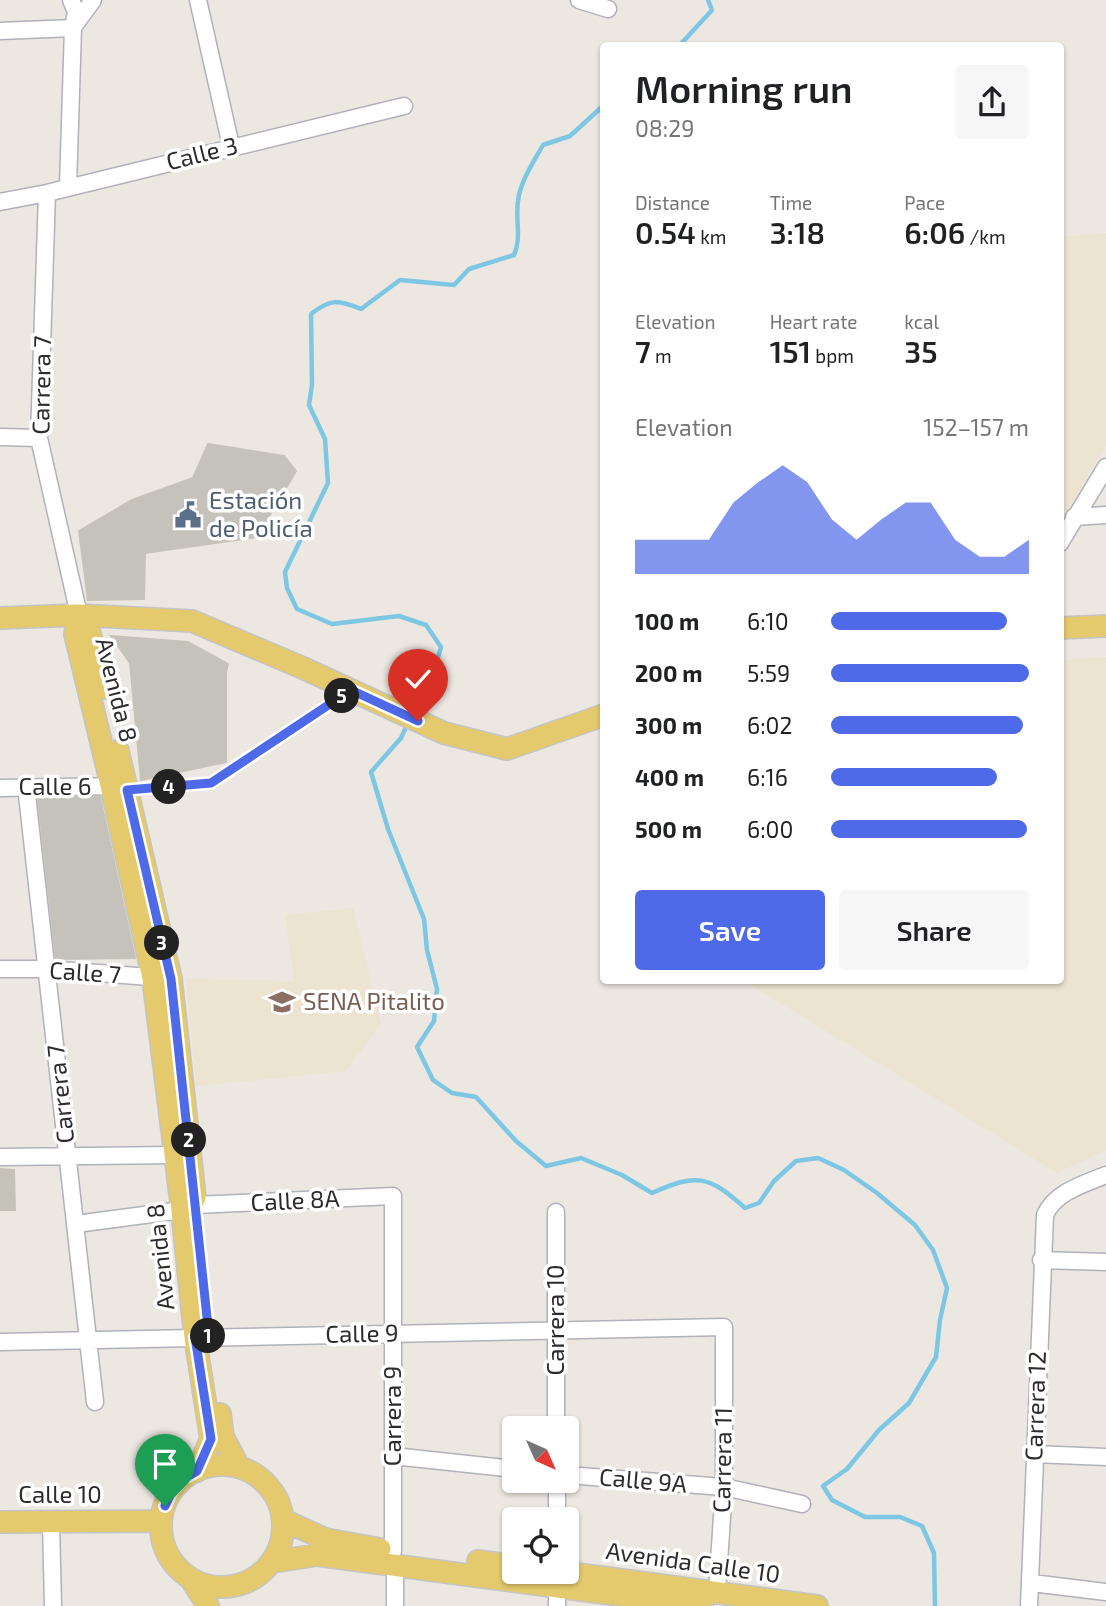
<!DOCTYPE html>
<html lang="en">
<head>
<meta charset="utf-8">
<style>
  :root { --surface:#fff; --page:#f6f6f6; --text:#202124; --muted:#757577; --accent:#4f6ae9 }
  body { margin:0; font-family:"Exo 2",sans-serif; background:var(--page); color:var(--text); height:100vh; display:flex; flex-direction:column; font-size:26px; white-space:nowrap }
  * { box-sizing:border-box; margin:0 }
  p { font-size:23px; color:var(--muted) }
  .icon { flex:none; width:38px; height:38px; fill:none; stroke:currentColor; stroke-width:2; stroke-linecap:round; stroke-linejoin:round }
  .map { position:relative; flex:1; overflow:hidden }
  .drawer { position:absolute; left:600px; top:42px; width:464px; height:942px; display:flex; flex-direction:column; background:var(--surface); border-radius:7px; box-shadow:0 2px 5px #0004 }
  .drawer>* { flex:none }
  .needle { width:46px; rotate:135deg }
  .fabs { position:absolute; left:502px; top:1416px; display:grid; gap:14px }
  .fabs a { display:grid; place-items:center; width:77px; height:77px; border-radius:7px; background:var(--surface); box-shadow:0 2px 5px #0004; font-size:35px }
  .pin { position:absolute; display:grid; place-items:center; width:60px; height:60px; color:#fff; margin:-72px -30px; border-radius:50% 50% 50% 0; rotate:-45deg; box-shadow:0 0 7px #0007 }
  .pin .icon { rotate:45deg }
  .km { position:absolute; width:35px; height:35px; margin:-18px; border-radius:50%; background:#222; color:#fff; font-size:19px; line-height:35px; text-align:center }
  .round { display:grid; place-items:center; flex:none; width:74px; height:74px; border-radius:7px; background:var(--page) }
  .head { display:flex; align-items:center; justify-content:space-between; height:119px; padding:0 35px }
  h1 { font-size:38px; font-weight:600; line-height:52px }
  .figures { display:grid; grid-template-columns:repeat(3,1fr); gap:10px; height:119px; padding:7px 35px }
  .figures div { display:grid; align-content:center }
  .figures b { font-size:30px; font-weight:600 }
  .figures small { font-size:19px; font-weight:400 }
  .figures p { font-size:19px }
  .chart { height:196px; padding:14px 35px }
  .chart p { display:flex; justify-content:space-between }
  .chart svg { width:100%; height:126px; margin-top:7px; fill:var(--accent); opacity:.7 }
  .button { display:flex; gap:14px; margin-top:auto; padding:14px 35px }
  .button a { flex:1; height:80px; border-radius:7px; background:var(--accent); color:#fff; font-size:28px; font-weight:600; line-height:80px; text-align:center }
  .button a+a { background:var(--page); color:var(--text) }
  ul { padding:0 35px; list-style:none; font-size:23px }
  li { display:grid; grid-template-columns:112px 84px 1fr; align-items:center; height:52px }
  li i { height:18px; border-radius:9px; background:var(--accent) }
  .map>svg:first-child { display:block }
</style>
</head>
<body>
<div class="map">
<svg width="1106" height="1606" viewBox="0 0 1106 1606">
  <rect width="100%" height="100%" fill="#ece7e0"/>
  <path fill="#ece3d1" d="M1106,233V446L1061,521V237Z
    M1106,657V1150L1057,1173L743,980H1060L1061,660Z
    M353,908L381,1024L346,1071L196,1086L186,979L294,981L285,915Z"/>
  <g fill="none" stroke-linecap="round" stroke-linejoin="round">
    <path stroke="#7dc7e4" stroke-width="4.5" d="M679,46L712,10L708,0
      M413,712C423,690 435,671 441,647L426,625L399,616L332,624L297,609L287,588L285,572L328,483L325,439L309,405L312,385L311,314C331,298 338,300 361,309L400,280L454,285L469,269L514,255C522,237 515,220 518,201C520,182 534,161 543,145L570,136L604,105
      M408,723L401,738L371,772L388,829L424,919L427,950L437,989L434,1021L417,1047L433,1080L452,1093L476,1097L516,1141L546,1166L581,1158L622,1175L652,1193C697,1173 708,1175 745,1208L759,1203L774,1181L796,1161L818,1158L844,1170L877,1193L915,1225L933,1250L947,1288L940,1320L936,1357L909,1403L879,1430L847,1469L823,1486L832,1500L865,1517H900L922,1526L934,1553L935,1606"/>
  </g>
  <path fill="#c5c1bb" stroke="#c7c3b9" stroke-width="2" d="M208,444L284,456L296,471L257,537L145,553L144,599L88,600L79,531L132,500L193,478Z
    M111,636L188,642L228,664L226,672V762L141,780L130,663Z
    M100,797L135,958L56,959L38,798Z
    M0,1169L14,1170L15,1210H0Z"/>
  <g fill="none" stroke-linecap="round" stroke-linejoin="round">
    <g stroke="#b0b1bb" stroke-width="19">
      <path id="minor" d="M198,0L231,146
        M579,0L608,9
        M74,26L93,0
        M0,31L73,28
        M68,187L73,28L76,12L71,0
        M47,193L39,438L79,615
        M0,202L47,193L404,106
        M0,437L39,438
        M1074,517L1106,515
        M1060,543L1106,467
        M26,786L95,1402
        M0,788L120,786
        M0,969H47L162,978
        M0,1157L175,1155
        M196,1205L393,1196V1551
        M556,1212V1428
        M76,1224L182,1210
        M1041,1260L1106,1262
        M0,1342L724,1327V1487L717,1592
        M1034,1454L1106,1457
        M393,1456L514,1469
        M567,1475L724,1487L802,1504
        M557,1480V1519
        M51,1522L53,1606
        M1032,1583L1106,1592
        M557,1586V1606
        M395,1606V1564
        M1029,1606L1045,1215C1055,1192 1084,1184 1106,1175"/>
    </g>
    <g stroke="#c4c4c4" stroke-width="24">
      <path id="major" d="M79,615L75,634L107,767L153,978L182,1210L195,1337L211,1439L197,1471
        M79,615L89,630L104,688
        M0,618L79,615L192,621L303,668L444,733L507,749L604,715
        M1060,628L1106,626
        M118,751L171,979L195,1198
        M220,1414L223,1437L239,1467
        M161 1526a61 61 0 1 1 122 0a61 61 0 1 1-122 0Z
        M283,1520L325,1539L380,1549
        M0,1522L161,1521
        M478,1561L514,1566
        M272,1562L317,1555L702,1606
        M562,1572L817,1606
        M191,1579L208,1606"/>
    </g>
    <path stroke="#c4c4c4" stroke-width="2.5" stroke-dasharray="5 3.5" stroke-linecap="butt" d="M144,789L211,783L336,700"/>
    <use href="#minor" stroke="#fff" stroke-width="16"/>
    <use href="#major" stroke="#e4ca6d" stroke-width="21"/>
  </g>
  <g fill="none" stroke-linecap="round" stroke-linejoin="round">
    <g stroke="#fff" stroke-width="14">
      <path id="route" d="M165,1506L172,1491L183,1479L197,1471L211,1439L195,1337L209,1336L171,979L127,790L211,783L351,690L418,721"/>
    </g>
    <use href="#route" stroke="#4f6ae9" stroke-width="9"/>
  </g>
  <defs>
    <g id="civic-bare" transform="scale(2.1)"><path d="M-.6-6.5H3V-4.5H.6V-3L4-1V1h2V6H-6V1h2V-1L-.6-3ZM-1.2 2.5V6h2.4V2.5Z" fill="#5c6f8a" stroke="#fff" stroke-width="2.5" paint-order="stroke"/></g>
    <g id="university-bare" transform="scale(2.1)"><path d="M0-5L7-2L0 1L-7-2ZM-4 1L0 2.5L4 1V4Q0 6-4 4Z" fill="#8d6e63" stroke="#fff" stroke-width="2.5" paint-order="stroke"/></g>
  </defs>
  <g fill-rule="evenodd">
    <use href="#civic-bare" x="188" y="515"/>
    <use href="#university-bare" x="282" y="1002"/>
  </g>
  <g text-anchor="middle" stroke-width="7" stroke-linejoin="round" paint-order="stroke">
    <g font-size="24" fill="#2c2c2c" stroke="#fff">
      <text transform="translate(202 154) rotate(-14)" y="8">Calle 3</text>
      <text transform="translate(42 385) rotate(-89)" y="8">Carrera 7</text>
      <text transform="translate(116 690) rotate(76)" y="8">Avenida 8</text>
      <text x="55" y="795">Calle 6</text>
      <text transform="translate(85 973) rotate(4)" y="8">Calle 7</text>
      <text transform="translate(61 1094) rotate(-96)" y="8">Carrera 7</text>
      <text transform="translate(295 1201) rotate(-3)" y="8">Calle 8A</text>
      <text transform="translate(161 1257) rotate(-96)" y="8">Avenida 8</text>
      <text transform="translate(556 1320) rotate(-90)" y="8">Carrera 10</text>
      <text transform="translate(362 1334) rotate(-1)" y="8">Calle 9</text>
      <text transform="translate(1036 1406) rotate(-88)" y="8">Carrera 12</text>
      <text transform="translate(393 1416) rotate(-90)" y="8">Carrera 9</text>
      <text transform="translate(723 1460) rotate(-89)" y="8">Carrera 11</text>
      <text transform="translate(643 1481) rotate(5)" y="8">Calle 9A</text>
      <text x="60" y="1503">Calle 10</text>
      <text transform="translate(693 1563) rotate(8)" y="8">Avenida Calle 10</text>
    </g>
    <g font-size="24" fill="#4e5e75" stroke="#fff" text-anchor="start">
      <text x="209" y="509">Estación<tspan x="209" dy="28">de Policía</tspan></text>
    </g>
    <g font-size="24" fill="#785e54" stroke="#fff" text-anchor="start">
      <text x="303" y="1010">SENA Pitalito</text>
    </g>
  </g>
</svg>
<div class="fabs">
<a><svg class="needle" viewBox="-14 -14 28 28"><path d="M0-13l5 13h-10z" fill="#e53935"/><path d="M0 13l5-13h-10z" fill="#757577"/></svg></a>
<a><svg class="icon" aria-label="locate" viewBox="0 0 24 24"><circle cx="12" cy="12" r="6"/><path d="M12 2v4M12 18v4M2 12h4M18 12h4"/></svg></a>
</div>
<div class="pin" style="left:165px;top:1506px;background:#1e9e55"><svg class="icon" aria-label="arrive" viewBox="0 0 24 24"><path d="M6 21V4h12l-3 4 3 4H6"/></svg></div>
<div class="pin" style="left:418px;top:721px;background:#d93025"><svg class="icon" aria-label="check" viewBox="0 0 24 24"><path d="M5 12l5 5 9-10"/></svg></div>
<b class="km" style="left:208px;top:1336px">1</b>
<b class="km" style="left:189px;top:1140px">2</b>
<b class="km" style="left:162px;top:943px">3</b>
<b class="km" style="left:169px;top:787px">4</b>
<b class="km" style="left:342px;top:696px">5</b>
<section class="drawer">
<div class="head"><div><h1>Morning run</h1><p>08:29</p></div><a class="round"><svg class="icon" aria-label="share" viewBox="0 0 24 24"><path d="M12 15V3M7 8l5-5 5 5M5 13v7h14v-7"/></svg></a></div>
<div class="figures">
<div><p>Distance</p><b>0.54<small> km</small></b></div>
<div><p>Time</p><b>3:18</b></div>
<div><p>Pace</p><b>6:06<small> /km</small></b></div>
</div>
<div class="figures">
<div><p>Elevation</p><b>7<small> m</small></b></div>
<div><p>Heart rate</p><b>151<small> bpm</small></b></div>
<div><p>kcal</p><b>35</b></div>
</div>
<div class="chart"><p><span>Elevation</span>152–157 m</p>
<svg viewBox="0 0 160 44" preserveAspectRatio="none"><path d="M0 44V32L10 32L20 32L30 32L40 19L50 12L60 6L70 12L80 25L90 32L100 25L110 19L120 19L130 32L140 38L150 38L160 32V44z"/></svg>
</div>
<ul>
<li><b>100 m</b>6:10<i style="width:89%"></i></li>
<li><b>200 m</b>5:59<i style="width:100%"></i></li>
<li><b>300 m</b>6:02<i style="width:97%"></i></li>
<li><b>400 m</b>6:16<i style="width:84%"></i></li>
<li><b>500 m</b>6:00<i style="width:99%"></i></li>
</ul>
<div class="button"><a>Save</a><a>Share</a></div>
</section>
</div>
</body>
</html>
